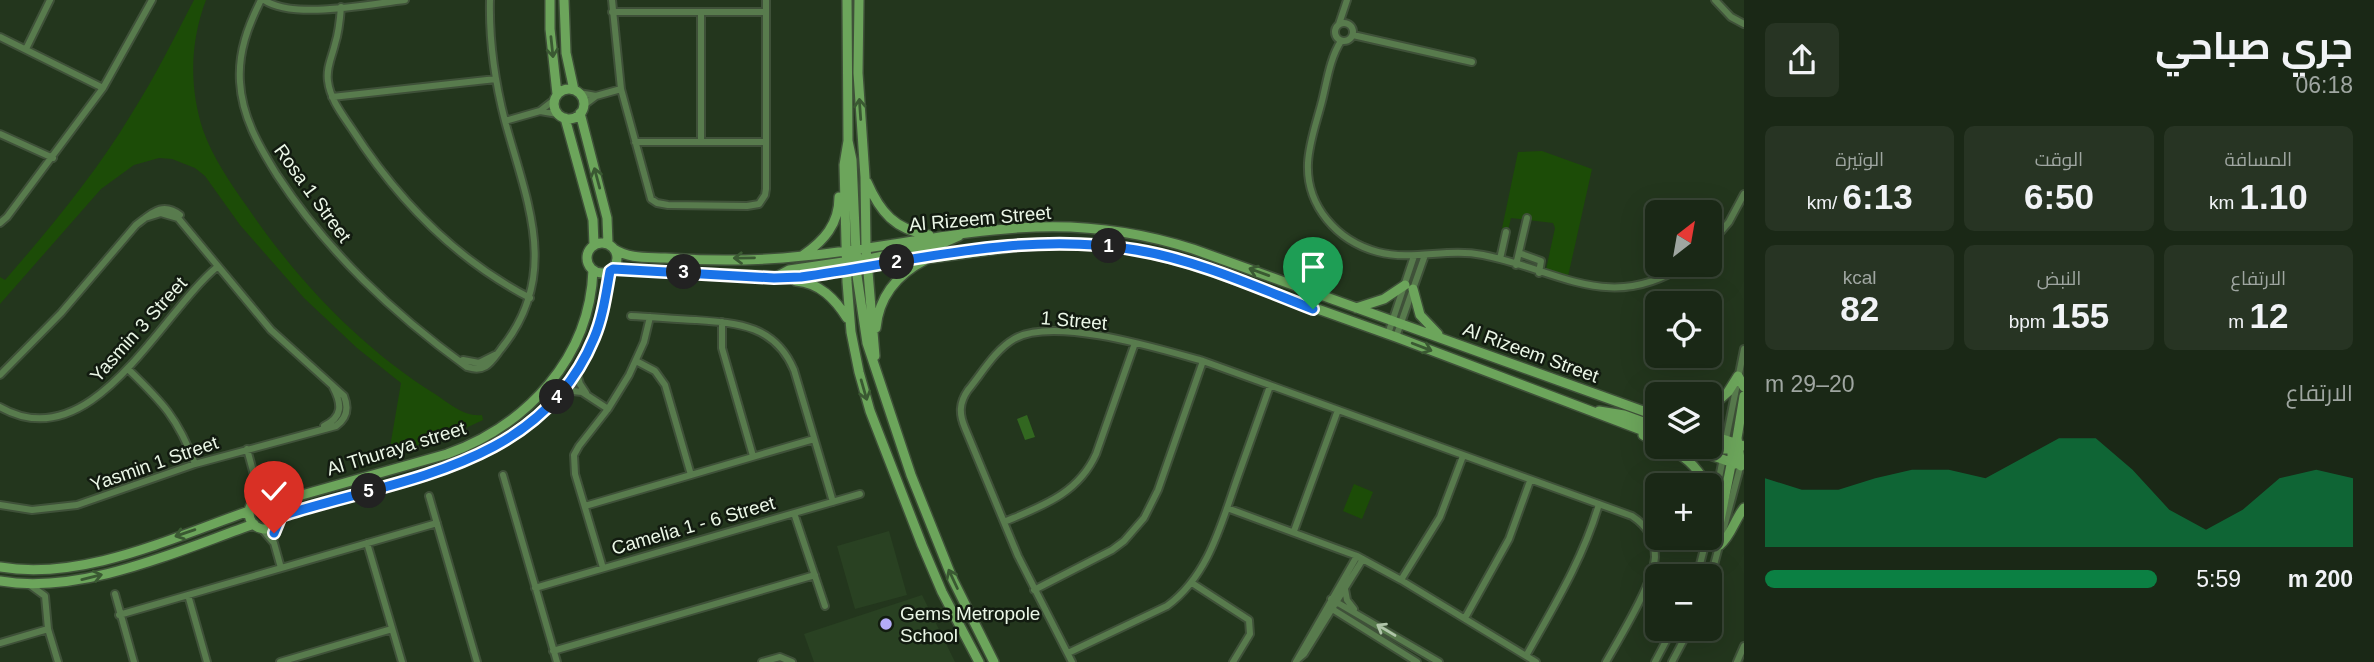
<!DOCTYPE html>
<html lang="ar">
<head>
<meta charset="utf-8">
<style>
  :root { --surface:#1a2816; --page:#273423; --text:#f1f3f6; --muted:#9fa6a1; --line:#384435; --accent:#0b8043 }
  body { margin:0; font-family:Arial,Cairo,sans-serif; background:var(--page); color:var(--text); direction:rtl; height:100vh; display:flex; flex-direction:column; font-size:26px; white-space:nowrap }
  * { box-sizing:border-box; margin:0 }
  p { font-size:23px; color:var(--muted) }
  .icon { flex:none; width:38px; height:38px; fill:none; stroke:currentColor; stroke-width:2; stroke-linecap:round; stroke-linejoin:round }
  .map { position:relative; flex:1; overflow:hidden; direction:ltr }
  .details { display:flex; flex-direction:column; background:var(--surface); width:630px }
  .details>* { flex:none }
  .needle { width:46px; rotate:31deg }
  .buttons { position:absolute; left:1645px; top:200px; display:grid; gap:14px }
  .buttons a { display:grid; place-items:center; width:77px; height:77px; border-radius:10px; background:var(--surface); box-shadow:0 7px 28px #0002,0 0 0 2px var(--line); font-size:35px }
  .pin { position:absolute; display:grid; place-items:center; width:60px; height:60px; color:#fff; margin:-72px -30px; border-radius:50% 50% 50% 0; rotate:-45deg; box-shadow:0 0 7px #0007 }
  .pin .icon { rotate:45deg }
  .km { position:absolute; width:35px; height:35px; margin:-18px; border-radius:50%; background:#222; color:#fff; font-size:19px; line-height:35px; text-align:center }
  .round { display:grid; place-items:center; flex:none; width:74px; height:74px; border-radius:10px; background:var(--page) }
  .summary { display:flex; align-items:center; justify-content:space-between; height:119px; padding:0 21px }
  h1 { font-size:38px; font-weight:700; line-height:52px }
  .figures { display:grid; grid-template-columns:repeat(3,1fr); gap:10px; height:119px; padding:7px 21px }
  .figures div { display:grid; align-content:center; border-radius:10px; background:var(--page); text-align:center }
  .figures b { font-size:35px; font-weight:700 }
  .figures small { font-size:19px; font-weight:400 }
  .figures p { font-size:19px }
  .chart { height:196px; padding:14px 21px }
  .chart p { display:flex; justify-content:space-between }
  .chart svg { width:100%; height:126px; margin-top:7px; fill:var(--accent); opacity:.7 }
  ul { padding:0 21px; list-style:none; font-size:23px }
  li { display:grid; grid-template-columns:112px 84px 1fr; align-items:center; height:52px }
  li i { height:18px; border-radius:9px; background:var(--accent) }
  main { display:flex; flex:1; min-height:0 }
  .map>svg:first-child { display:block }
</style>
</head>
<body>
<main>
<section class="details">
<div class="summary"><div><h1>جري صباحي</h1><p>06:18</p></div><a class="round"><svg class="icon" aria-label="share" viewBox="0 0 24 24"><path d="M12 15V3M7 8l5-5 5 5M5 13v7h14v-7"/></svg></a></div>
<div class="figures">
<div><p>المسافة</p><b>1.10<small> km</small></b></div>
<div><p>الوقت</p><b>6:50</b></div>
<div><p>الوتيرة</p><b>6:13<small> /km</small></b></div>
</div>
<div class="figures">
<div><p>الارتفاع</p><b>12<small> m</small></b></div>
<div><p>النبض</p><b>155<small> bpm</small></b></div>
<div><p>kcal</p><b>82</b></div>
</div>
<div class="chart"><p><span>الارتفاع</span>20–29 m</p>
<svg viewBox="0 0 160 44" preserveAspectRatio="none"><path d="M0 44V20L10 24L20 24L30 20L40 17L50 17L60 20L70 13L80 6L90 6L100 17L110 31L120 38L130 31L140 20L150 17L160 20V44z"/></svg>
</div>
<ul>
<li><b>200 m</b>5:59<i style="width:100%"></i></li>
</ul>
</section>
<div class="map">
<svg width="1744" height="662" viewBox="0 0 1744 662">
  <rect width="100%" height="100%" fill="#23361d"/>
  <path fill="#294122" d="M889,531L907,595L855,609L837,546Z
    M922,595L955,662H814L804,634Z"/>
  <path fill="#1c4c07" d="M194,0H206C190,42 189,87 203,130C213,158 231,184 248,208C298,281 360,347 435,394C450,404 464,417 482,415L483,420L442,439L389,453L401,383L357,348L304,298L240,225L205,176L195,168L172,159L159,158L134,165L101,189L0,304V277L5,280C51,227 96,173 132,113C155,77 174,38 194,0Z
    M1542,151L1592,169L1567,281L1545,274L1555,228L1553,223L1511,218L1506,239L1500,238L1518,152Z
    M1354,484L1373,492L1362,519L1343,511Z"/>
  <path fill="#326720" d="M1027,415L1035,437L1025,440L1017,419Z"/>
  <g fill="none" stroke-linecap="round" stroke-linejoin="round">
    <g stroke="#3f5139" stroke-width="10">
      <path id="street" d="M261,0C248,26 238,52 240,82C242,117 259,146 277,175C328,253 393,313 467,367C486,373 491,362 501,349C561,275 527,202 505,121C495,82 489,41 490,0
        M264,0C294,20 369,4 405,0
        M612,0L621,89L651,199L657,203L668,205L747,206L759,204L765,195L766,189V0
        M1715,0L1731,17L1744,24
        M341,7C340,20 339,32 335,44C332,57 326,68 328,81C330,99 342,114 352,129C397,199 455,259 530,298
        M612,12H766
        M701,13V142
        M1335 32a9 9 0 1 1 18 0a9 9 0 1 1-18 0Z
        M1339,24L1347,0
        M1353,35L1472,62
        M0,37L103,88
        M1341,41C1330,58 1327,81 1322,101C1317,121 1309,142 1308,163C1306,206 1337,241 1378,252C1413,261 1447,248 1483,255C1557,269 1610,315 1686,264
        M26,49L50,0
        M579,93L596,96
        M332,97L496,79
        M584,105L596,96L621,89
        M540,111L558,114
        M505,121L540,111L554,100
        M0,134L53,158
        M635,142H765
        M0,223L7,217L103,88L152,0
        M1710,244L1729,222L1744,194
        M1519,253L1541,261L1539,273
        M1500,259L1506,232
        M1516,265L1527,218
        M631,316C652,317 674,319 695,320C738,323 775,325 794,370L833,502
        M722,322V348L753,456
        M1388,334L1414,256
        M1396,337L1425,255
        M463,360L479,363L495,355
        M636,361L655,371L665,385L691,475
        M128,369C162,402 178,418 195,464
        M576,371L580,384L586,393
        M0,375L61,313L136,225C151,214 162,201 180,215
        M563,390L582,392L608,409
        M0,407C92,460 160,314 217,267
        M324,426C343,417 342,404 333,387
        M1725,444L1744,349
        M247,449L257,486L253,502
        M503,475L557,662
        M257,486L269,497
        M429,496L477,662
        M0,505L32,510L77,505L195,464L336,426C347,418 349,408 344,396L271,330L178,218L161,213L145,218
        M585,506L814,439
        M1227,508L1357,556L1401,580L1536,662
        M794,513L825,606
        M1711,519L1723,458
        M1004,522C1042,506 1078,494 1096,454L1135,343
        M262,529L274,543L281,568
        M1294,531L1338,410
        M273,541L277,524
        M367,543L402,662
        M603,568L575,474L574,455L579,446L608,409L629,375L644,342L650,317
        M1697,576L1707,537
        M1401,580L1440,517L1463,456
        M1710,580L1741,464
        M1192,583L1249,620L1250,634L1233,662
        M30,585L45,596L48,629L58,662
        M535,588L860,494
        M1345,589L1347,600L1354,609
        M1034,590L1112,550L1124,541L1144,518L1158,490L1203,361
        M115,594L134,662
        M188,595L207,662
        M1331,599L1439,662
        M1329,607L1417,662
        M119,615L437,523
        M1465,618L1509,539L1530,481
        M0,643L48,629
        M553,651L815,575
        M1068,653L1167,606C1208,576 1221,525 1237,479C1248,448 1259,417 1270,386
        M1526,656C1554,606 1583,559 1599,504
        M1298,659L1304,654L1363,559
        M280,662L392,629
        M762,662L780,657L792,662
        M1072,662L1018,556L965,428C959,414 959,403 968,390C982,373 995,350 1014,339C1054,316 1160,349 1203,361L1632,516C1646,525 1655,539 1655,557C1653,584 1620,637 1606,662
        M1296,662L1357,556
        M1655,662L1673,628
        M1672,662L1690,628
        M1737,662L1744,646"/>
    </g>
    <g stroke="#3f5139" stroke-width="12">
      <path id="secondary" d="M550,0V29L557,94
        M564,0L566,53L574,90
        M847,0L848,141L852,160L856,253L860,261L868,267
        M859,0L858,73L865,177L866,248L875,356
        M554 104a15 15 0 1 1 30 0a15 15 0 1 1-30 0Z
        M580,113L607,218L608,244
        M565,118L593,220L594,245
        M848,141L844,165L847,282L851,332L859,372L870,411L922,545L942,592L979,662
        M867,182C880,212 895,230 929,235
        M587 258a15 15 0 1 1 30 0a15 15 0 1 1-30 0Z
        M614,249C629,259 648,257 665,258C710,261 759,261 803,256C881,249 957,230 1036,227C1088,225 1143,233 1193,249L1657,416
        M846,252L856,269L867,343L911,475L953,580L994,662
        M802,256C824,241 839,224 839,197
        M864,260L941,244L959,236
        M613,269L794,277L1035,244L1095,245L1135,250L1181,261L1214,272L1396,337L1657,436
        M776,277L789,270L850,261
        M796,281C820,283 835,299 847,318
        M1413,289L1420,315L1438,334
        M1356,308L1384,299L1405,285
        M876,328C879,296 898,274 925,260
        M1710,408L1728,392L1738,376L1744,387
        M1599,411L1624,415L1657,427
        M1643,435L1657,443
        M1710,435L1744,446
        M1710,445L1724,449H1735
        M1664,446C1683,455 1697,465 1706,485
        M1685,446L1736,464
        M1741,466L1737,438L1744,396
        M249 513a16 16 0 1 1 32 0a16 16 0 1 1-32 0Z
        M277,502L447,454C527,425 590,358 593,270
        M1710,514V527
        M281,516C399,477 540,470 594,338C602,317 606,293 610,271
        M1720,545L1718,530L1732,460V452L1726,440
        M1720,545C1731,536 1735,519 1744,508
        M0,567C83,581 171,538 249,511
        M0,581C82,595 177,551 254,524"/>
    </g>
    <use href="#street" stroke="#587b4d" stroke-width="6"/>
    <use href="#secondary" stroke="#6ca55b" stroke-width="9"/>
  </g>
  <defs><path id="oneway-shaft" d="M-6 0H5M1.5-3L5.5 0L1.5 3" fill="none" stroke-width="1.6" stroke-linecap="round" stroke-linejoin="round" transform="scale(1.75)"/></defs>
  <g stroke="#3a5932">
    <use href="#oneway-shaft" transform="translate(552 47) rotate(84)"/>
    <use href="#oneway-shaft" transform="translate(860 109) rotate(-94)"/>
    <use href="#oneway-shaft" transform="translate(597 178) rotate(-105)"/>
    <use href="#oneway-shaft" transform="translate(744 258) rotate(179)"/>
    <use href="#oneway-shaft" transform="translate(1259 272) rotate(-160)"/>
    <use href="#oneway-shaft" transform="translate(1422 347) rotate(21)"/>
    <use href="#oneway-shaft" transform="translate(864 390) rotate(74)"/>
    <use href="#oneway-shaft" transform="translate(185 533) rotate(161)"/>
    <use href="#oneway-shaft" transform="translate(92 577) rotate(-14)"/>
    <use href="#oneway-shaft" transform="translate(953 579) rotate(-115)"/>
  </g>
  <use stroke="#b0c5a9" href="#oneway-shaft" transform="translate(1386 630) rotate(-149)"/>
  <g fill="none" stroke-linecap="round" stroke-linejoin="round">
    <g stroke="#fff" stroke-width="14">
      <path id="route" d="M274,533L281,516C398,478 540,469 594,338C603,317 606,293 610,271L613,269L774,278L801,277C911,262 1024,230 1136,250C1197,260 1256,287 1313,309"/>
    </g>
    <use href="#route" stroke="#1a73e8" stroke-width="9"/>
  </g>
  <circle fill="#b4acf9" stroke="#121b10" stroke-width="2.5" cx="886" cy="624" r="7"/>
  <g text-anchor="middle" stroke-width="5" stroke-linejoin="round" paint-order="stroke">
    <g font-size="19" fill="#ebf7e7" stroke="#121b10">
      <text transform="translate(313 193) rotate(54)" y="7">Rosa 1 Street</text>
      <text transform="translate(980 218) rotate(-5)" y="7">Al Rizeem Street</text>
      <text transform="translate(1074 320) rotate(5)" y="7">1 Street</text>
      <text transform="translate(138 329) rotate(-48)" y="7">Yasmin 3 Street</text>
      <text transform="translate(1531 352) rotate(20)" y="7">Al Rizeem Street</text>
      <text transform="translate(396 448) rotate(-17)" y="7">Al Thuraya street</text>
      <text transform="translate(154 463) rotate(-19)" y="7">Yasmin 1 Street</text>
      <text transform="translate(693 525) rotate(-16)" y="7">Camelia 1 - 6 Street</text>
    </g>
    <g font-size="19" fill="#ebf7e7" stroke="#121b10" text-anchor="start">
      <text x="900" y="620">Gems Metropole<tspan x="900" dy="22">School</tspan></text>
    </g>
  </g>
</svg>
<div class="buttons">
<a><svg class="needle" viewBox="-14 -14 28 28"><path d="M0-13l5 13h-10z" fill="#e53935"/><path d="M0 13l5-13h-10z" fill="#9fa6a1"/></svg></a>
<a><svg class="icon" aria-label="locate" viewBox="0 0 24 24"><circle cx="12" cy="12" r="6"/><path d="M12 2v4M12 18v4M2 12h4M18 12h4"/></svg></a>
<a><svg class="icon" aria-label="layers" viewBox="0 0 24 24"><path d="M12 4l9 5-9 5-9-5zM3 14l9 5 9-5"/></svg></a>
<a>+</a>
<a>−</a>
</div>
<div class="pin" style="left:1313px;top:309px;background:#1e9e55"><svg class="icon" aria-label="arrive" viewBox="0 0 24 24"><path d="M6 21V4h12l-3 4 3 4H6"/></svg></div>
<div class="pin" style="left:274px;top:533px;background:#d93025"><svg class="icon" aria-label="check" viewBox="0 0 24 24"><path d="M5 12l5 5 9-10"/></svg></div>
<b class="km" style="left:1109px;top:246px">1</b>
<b class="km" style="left:897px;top:262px">2</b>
<b class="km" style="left:684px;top:272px">3</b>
<b class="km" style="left:557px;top:397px">4</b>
<b class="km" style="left:369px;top:491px">5</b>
</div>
</main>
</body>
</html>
